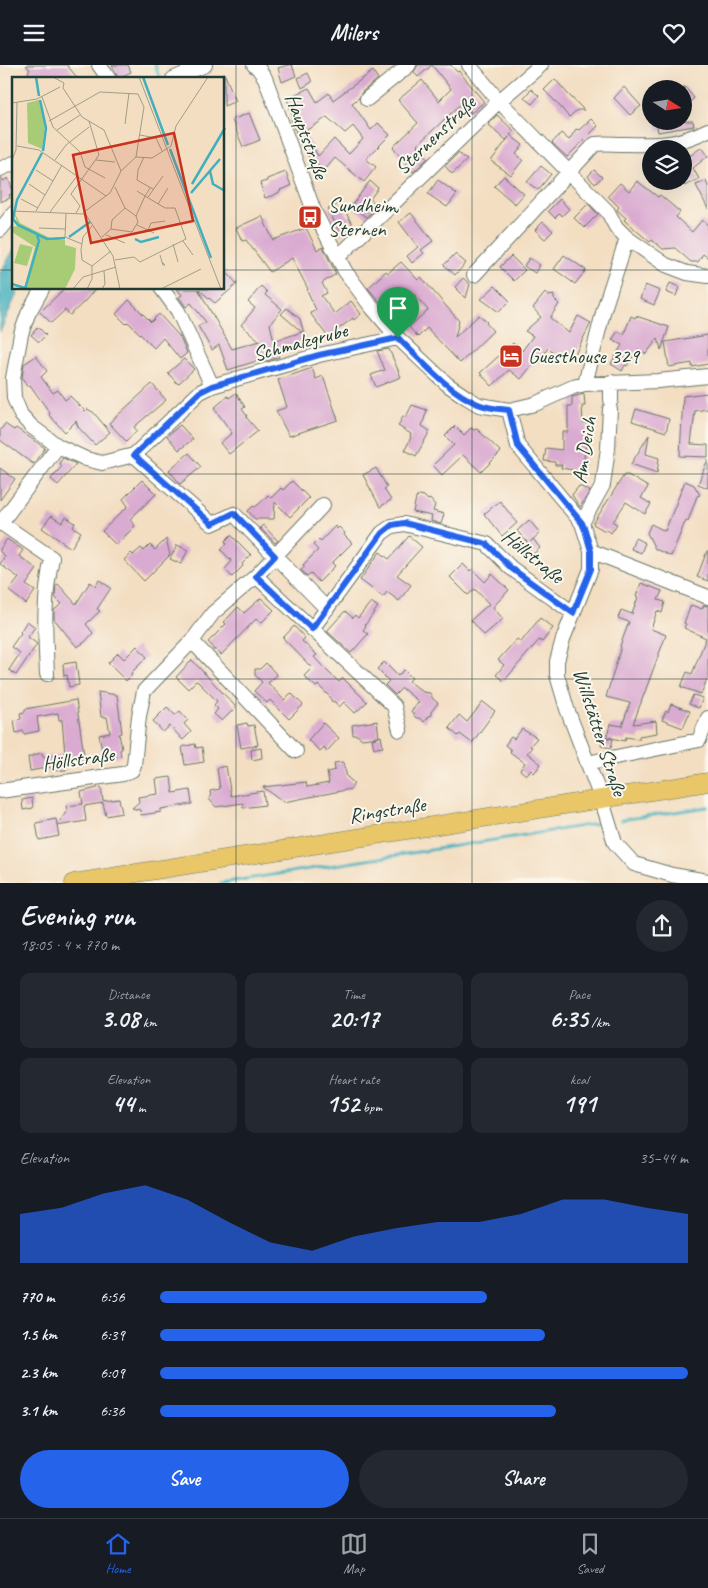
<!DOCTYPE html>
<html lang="en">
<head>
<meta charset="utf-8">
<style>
  :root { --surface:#171b24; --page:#242831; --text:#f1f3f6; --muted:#9ea1a6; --line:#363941; --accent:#2563eb }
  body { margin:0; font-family:Caveat,sans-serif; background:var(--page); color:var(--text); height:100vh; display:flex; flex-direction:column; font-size:19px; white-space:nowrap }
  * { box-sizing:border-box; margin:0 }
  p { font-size:16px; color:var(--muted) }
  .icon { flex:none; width:28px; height:28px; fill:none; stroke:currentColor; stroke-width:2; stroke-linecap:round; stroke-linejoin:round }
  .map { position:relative; height:818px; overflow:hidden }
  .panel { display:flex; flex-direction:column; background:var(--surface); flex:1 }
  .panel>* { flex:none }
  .needle { width:32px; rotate:102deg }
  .tools { position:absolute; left:642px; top:15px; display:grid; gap:10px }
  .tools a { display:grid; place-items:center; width:50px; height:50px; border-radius:50%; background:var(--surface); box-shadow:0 5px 20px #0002; font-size:25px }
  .pin { position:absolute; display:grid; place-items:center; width:42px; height:42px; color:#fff; margin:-51px -21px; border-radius:50% 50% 50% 0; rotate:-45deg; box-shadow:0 0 5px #0007 }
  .pin .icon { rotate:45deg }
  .round { display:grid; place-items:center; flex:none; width:52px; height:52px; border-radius:26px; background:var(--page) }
  .headline { display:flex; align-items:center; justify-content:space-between; height:85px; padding:0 20px }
  h1 { font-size:28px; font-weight:800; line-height:38px }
  .stats { display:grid; grid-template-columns:repeat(3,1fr); gap:8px; height:85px; padding:5px 20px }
  .stats div { display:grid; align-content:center; border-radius:10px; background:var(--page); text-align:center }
  .stats b { font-size:25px; font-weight:800 }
  .stats small { font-size:14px; font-weight:400 }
  .stats p { font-size:14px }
  .chart { height:140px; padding:10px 20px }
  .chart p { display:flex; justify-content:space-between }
  .chart svg { width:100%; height:90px; margin-top:5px; fill:var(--accent); opacity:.7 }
  .action { display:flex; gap:10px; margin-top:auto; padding:10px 20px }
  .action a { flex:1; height:58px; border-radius:30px; background:var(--accent); color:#fff; font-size:20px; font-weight:800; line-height:58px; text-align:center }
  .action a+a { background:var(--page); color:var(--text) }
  ul { padding:0 20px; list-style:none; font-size:16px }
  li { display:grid; grid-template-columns:80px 60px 1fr; align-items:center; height:38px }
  li i { height:12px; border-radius:6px; background:var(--accent) }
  header { display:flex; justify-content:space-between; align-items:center; height:65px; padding:0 20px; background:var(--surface); font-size:22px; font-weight:800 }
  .menu { display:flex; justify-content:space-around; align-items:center; height:70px; border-top:1px solid var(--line); background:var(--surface); font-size:14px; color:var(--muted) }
  .menu a { display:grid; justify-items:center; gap:2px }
  .menu .active { color:var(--accent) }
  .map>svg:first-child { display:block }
</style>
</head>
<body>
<header><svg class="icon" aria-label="menu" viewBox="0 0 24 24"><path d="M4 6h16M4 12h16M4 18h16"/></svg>Milers<svg class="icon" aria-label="heart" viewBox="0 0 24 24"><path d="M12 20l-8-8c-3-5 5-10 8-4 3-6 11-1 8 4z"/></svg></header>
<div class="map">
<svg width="708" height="818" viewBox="0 0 708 818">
  <rect width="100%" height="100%" fill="#fbf7ec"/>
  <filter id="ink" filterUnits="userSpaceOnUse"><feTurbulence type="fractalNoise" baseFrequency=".02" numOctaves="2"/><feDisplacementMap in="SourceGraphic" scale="10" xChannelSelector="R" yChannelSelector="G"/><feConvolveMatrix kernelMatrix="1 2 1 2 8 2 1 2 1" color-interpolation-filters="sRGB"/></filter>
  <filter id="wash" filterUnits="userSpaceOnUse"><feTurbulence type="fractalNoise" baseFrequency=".0096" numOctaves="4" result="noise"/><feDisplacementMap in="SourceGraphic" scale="20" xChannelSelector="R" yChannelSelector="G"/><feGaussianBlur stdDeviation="1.12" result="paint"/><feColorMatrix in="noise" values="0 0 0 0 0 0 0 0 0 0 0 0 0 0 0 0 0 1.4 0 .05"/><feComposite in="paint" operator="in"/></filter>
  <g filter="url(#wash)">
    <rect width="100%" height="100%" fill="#f3dec2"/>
    <path fill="#41afbd" stroke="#307678" d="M14,184V224H19L0,267V208Z"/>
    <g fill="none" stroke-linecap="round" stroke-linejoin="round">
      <path stroke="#41afbd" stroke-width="3" d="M155,0L160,14
        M621,755L708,742
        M221,818L595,759"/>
    </g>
    <g id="blocks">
      <path fill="#daabd1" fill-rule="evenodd" d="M26,0H67L78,14H33L28,7L30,5Z
        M112,0H128L131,7L118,13Z
        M288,0H292L296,11L282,17L278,3Z
        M418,0H451L457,7L459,6L484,37L471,48L462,38L417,80L428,93L413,107L393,82L418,58L398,35L422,15L439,36L451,24L432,0L418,12L414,7Z
        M373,6L378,14L362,27L359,33L352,38L371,65L378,58L390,70L366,94L376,102L364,117L335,93L324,106L308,91L301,80L291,54H293L287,33L309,23L317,37L329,28L333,35ZM327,52L345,68L353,61L363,74L349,89L334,74L318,91L303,66L311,63Z
        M224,8L236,36L224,41Z
        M308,8L312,17L302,23L298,13Z
        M555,14L567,28L584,45H577L569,52L557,38L544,25Z
        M684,21L694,33L684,43Z
        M624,22L641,41L630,50L614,33Z
        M531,24L539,31L532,39L524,33Z
        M249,48L260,75L243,82L232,55Z
        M497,50L514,66L510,70L523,80L516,89L523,95L511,110L491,96L509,72L506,75L488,59Z
        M591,54L598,61L567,92L552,78L561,68L569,75L576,64L579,65Z
        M656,56H693L694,61L658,67Z
        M702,82L708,91L693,103L699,114L684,121V95Z
        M458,88L467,95L452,109L445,101Z
        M541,101L551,109L538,125L527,117Z
        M594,105L602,112L595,119L588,111Z
        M286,107L291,121L280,125L281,126L274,130L265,133L260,118L267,116V114Z
        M504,111L524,129L515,139L494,121Z
        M1,112L3,116L8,113L14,128L9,130L10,133L0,137V113Z
        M438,115L457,129L447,142L428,129Z
        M370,116L378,123L370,134L375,138L372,142L374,145L366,152L351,141Z
        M637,116L658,132L660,130L680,147L676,152L692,167L702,155L708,160V193L703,189L698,197H691L675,183L663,184L652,175L650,177L624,155L626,153L617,145L619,142L608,131L620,118L629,126Z
        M706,116L708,121V144L696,120Z
        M560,134L569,144L562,151L560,148L555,153L548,146Z
        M341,138L354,163L341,170L328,144Z
        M588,139L598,149L584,163L574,153Z
        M411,148L433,176L421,185L424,188L412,198L407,191L418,182L399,157Z
        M262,151L273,175L306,163L317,185L323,182L336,209L322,218L327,228L321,231L335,249L351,236L361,249L354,255L353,253L328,272L310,248L316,245L307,225L308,224L292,193L270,207L246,175L242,176L236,163Z
        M543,157L553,166L545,174L535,165Z
        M455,189L466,198L455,210L444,200Z
        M564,190L586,205L575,219L554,204Z
        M511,191L525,205L514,216L500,202Z
        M529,193L540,200L535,208L524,201Z
        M401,197L418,215L421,212L459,256L455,272L479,250L487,257L486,258L493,266L460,298L427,263L418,272L409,262L428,245L413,228L402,238L391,226L380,237L368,223L386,206L388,208Z
        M224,204L237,219L215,238L198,224H224Z
        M463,213L470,219L466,233L455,222Z
        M670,218L679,222L676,231L666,227Z
        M645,220L660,226L654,240L640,234Z
        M261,221L267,227L265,230L282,244L270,259L274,276L302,267L281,249L287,243L300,254L307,280L278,288L279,292L264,297L263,294L228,305L219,280L212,285L198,261L206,257L191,238L186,242L179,232L182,230L177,224H198L232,284L260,276L241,260L255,243L248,237Z
        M495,221L510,236L499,247L481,234Z
        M64,224H95L85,236L70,250L65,245L51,258L40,247Z
        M545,228L549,231L554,230V234L559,239L550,253L569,268L578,251L591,258L573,293L563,287L562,291L557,288L555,290L548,283L538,298L535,296L521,314L509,305L492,321L480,308L513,278L522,286L533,271L525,266L541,252L533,243Z
        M129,235L151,257L159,249L180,272L187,288L180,294L163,273L154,283L128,257L126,259L116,249Z
        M631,251L635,253L636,251L669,262L661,285L658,273L646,289L638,284L627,301L625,300L622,306L611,299L622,280L612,275L618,266L624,269Z
        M38,262L46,270L39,277L31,270Z
        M708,270V299L692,302V298L669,302L665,277Z
        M389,284L401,312L376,322L371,310L385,305L377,286Z
        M36,291L47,306L41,312L53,328L58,325L65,335L70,331L85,346L87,344L93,347L110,367L95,380L78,362L76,356L65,367L49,350L50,348L30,320L28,322L22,313L24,299Z
        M184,294L194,304L178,319L168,308Z
        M312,303L316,314L323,311L338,355L289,371L276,346L287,342L278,315Z
        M152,319L166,335L134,362L137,366L126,376L109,358Z
        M236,328L245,342L242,344L247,351L246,352L258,366L229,389L220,378L232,368L214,343L228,331L229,333Z
        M707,328L708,344L695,346L691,379L708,380V392L680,391L683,331Z
        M584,329L585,341H582L583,358H587V378H586L583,401L581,400L580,406L561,403L562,400H555V397L544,396L546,383L562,385V367H568V341H572V332Z
        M412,340L427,345L422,361L430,366L416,391L405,385L411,372L410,371L411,369L398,361L403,351L406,352Z
        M636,344L669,354L666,367L632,356Z
        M5,359L14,365L16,363L45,383L33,399L0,375V366Z
        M180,360L193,374L179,385L167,371Z
        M455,361L464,370L471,363L474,365L477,364L501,387L481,407L463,390L442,410L433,400L454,380L445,371Z
        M649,370L646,389L659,393L657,408L631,399Z
        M189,388L201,402L180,419L169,405Z
        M63,393L76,399L58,420L51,414L62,401L59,398Z
        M708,394V423L698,419Z
        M0,403L15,414L0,435Z
        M376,403L387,422L384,424L391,435L380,442L363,410Z
        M624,410H628L648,422L641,433L651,439L645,449L626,437L613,457L617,459L611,468L606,464L605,466L593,459Z
        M142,415L156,429L130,454L135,461L116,480L102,466L128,441L123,434Z
        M292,416L309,433L290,452L275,437L274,454H255L248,446L253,441L255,442L259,439L268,430L271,433L281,423L283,425Z
        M685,416L694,420L700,430L697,431L688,456L686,455L671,491L655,484L647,468L651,459L665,466Z
        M579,421L590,426L580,442L572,430Z
        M419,430L424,431L428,435L430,434L435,440L433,446L444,449L441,459L431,456L432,451L413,447L416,433Z
        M500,436L517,458L502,471L484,449Z
        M51,451L62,458L66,452L75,458L73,462L81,467L71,483L42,463Z
        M529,455L540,468L530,477L533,474L540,483L527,494L519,485L528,478L517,466Z
        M263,460L278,476L275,478L260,463Z
        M335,461L337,464L339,462L345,468L344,470L352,478L332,498L335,501L319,517L311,508L307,511L301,505L305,502L303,500L318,485L313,480L319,474L321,476Z
        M231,470L251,490L242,499L243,501L232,512L225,504L232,496L221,485L227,479L225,476Z
        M409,471L422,482L397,510L411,520L399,536L387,527L383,532L360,515L380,487L389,494Z
        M635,473L645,478L641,488L631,484Z
        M7,474L23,485L19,491L37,504L26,520L35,526L26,539L9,526L19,513L0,499L5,491L0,487V484Z
        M166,474L170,490L144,516L124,495L131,488L133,490L141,483L144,486L150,480L155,485Z
        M177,480L188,485L181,499L170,494Z
        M707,486H708V516L697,512Z
        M463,499L470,506L472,504L485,517L492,509L509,525L493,542L503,554L484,570L471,555L489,539L475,524L468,530L450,512Z
        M99,515L111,523L97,544L100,546L86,559L93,568L85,577L77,582L54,554V545L62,539L55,532L56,520L58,519L76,539L90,517L96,521Z
        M641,518L662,526L658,535L665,537L662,548L657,546L651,564L666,570L633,659L656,656L657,668L639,671V674L626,672L625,676L607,672L610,659L622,661L630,638L606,632L621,582L620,581L629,557L618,553L621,545L632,549L638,532L636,531Z
        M261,533L274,545L261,558L256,554L221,590L216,585H213V582L208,577L226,559L224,557L238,542L244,548Z
        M371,537L378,542L365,560L366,561L363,565L368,569L351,588L327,566L345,546L353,553L355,550L358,553Z
        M691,540L702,544L704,540L708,541V612L701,629L681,622L687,607L692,609L706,573L684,563L686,559L684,558Z
        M540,553L553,563L542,577L539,575L504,616L496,610L504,600L498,595L517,574L521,577Z
        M27,556L35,562L28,572L37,579L16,610L9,605L20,588L11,582L21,568L20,567Z
        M294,561L305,573L302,576L317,590L314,592L326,605L339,617L343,613L367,637L355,648L344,637L339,642L335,637L331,636V633L318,620L316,622L304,611L312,603L283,573Z
        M137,581L147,592L131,608L132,610L126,616L108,598L118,588L124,594Z
        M192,595L236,642L222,656L214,649L218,644L214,640L217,636L198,617L196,616L188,624L176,612Z
        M76,597L79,620L69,622L67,610L64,611L63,599Z
        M384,597L398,611L404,605L412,613L409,616L423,627L430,628L433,634L438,638L431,647V650L428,651L424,657L419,653H416L411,646L419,637L402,623L395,630L385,620L389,616L377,604Z
        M266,598L277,610L268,618L284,635L291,628L303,640L289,654L270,635L267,638L254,626L262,617L255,610V604H260Z
        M98,627L117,630L122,668L119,669L122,684L120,685L121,691L104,694L99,670L110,668L107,652H101Z
        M693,630L703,633L699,643L689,639Z
        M76,635L85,697L65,700L66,705L51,706V702L30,706L28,692L33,691V690L42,688L43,692L65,689L62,655H59L58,648L37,652L39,666L24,669L23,666L16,668L14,655L21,654L20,648L25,647V644Z
        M483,637L495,646L472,678L460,669L458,671L449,663L459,650L467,657Z
        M671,639L690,646L683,663L662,655L666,646L668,647Z
        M167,642L175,650L180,646L188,655L184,659L191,667L183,675L170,661L163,667L153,656Z
        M377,656L379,672L381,671L383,682L374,683L372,674L379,672L362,674L357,670H353L352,660Z
        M247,658L248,661L254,660L258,680L241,683L237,660Z
        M323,658L339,673L327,686L324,682L320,686L308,675Z
        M522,664L537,673L530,681L532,682L527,688L541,699L534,708L531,705L526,710L520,705L525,698L510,687L511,685L505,680L511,672L514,674Z
        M602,672L613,674L611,683L601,681Z
        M195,679L196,683L202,682L204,697L185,700L182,682Z
        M261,683L262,693L252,695L251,685Z
        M343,697L347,712L354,718L351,724L284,737L263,722L306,717L307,722L329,718L327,707L335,705L334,698Z
        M226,701L231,731L263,726L265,740L243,743V738L216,742L209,734L211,732L210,726L220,724L217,703Z
        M171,712L173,728L190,725L192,739L161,744V747L141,750L140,745L132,743L139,737L138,732L158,729L156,714Z
        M101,722L103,736L119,734L122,748L106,751L103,738L84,741L86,756L57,761L59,771L39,775L36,758L56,754L57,760L67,746L66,741L83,739L81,727Z
        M32,733L33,743L23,745L22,735Z"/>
    </g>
  </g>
  <g filter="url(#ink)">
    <use href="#blocks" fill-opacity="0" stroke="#697566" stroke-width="1"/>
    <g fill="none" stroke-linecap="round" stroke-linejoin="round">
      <g stroke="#697566" stroke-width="16">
        <path id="minor" d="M99,0L109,14
          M254,0L258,3L265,13L314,146L345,206L370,240L398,273L448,320L466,332L479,340L509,345L535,339L573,322L585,319L658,316L708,311
          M469,0L499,36L608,147L616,162L627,173L666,200L687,208L708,211
          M173,14L205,0
          M367,34L409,0
          M0,104L14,98
          M0,165L14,148
          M338,192L499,36L541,0
          M474,210L595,79C605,78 613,79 623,79C657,80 676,81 708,65
          M42,224L28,249L21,269L13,313L14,333L21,350L32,362L58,381L86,394L102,398L134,390L200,327L212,321L319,290L398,273
          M162,224L178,246L212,321
          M585,319L604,244L627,173
          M611,335V317
          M509,345L518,381L582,458L591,486V504L563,574L557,596V610L567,644L601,733L615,778L634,799L672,810L708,816
          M134,390L212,459L234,449L275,491L323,440
          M1,458L52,493C43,533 45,568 47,609
          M582,458L603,420L608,383L610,344
          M0,459L58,381
          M591,486L708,532
          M256,511L394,641L400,665
          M312,564L382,468L392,461L404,459L487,479L511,503L573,548
          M192,576L296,686
          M587,698L699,675L708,653
          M0,726L123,709L132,705L134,700L139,651L144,626L192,576L213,548L256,511L275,491L327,544"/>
      </g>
      <g stroke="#697566" stroke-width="19">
        <path id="major" d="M74,818L708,717"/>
      </g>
      <use href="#minor" stroke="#fff" stroke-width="14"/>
      <use href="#major" stroke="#e9c769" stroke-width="18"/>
    </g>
  </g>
  <g fill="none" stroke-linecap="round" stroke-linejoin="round" filter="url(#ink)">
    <g stroke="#fff" stroke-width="10">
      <path id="route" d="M398,273C422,296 447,326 478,339C487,343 499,344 509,345L518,381L582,458L585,465L591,486V504L573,548L511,503L487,479L404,458L392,460L382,468L312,564L256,511L275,491L234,448L212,459L134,390L200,327L212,321L319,290Z"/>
    </g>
    <use href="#route" stroke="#2563eb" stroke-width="6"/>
  </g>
  <path fill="none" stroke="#1f3d34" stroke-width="1" stroke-opacity="0.55" d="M236,0V818M472,0V818M0,205H14M224,205H708M0,409H708M0,614H708"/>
  <defs>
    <g id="bus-square" transform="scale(1.25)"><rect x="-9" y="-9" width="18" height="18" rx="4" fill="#c8321e" stroke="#fbf7ec"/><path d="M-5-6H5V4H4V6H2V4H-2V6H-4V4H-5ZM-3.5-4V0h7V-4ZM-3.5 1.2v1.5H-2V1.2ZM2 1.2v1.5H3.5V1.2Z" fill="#fff"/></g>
    <g id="hotel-square" transform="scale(1.25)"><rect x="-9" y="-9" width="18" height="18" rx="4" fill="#c8321e" stroke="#fbf7ec"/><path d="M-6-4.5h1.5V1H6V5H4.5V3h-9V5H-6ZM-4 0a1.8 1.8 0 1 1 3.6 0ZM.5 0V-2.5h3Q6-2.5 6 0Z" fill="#fff"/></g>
  </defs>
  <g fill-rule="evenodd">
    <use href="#bus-square" x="310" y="152"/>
    <use href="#hotel-square" x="511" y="291"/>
  </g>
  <g text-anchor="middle" stroke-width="4" stroke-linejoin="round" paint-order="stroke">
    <g font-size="21" fill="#1f3d34" stroke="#fbf7ec">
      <text transform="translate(435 70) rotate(-44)" y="7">Sternenstraße</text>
      <text transform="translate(307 71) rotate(70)" y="7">Hauptstraße</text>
      <text transform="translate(300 277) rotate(-15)" y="7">Schmalzgrube</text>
      <text transform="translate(584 385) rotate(-81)" y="7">Am Deich</text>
      <text transform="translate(533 491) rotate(39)" y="7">Höllstraße</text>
      <text transform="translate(600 667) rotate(72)" y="7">Willstätter Straße</text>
      <text transform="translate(78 694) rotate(-8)" y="7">Höllstraße</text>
      <text transform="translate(387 745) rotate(-9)" y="7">Ringstraße</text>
    </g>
    <g font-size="21" fill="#1f3d34" stroke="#fbf7ec" text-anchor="start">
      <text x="328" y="147">Sundheim,<tspan x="328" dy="24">Sternen</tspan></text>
      <text x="528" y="298">Guesthouse 329</text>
    </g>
  </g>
  <g transform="translate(12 12)">
    <rect width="212" height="212" fill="#f3dec2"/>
    <path d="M27,23L33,48L30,72L16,66L15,26ZM2,135L8,146L38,161L53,163V168L64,171L63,192L53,212H12L23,170L0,155V150L6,149ZM8,167L21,170L15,189L2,186Z" fill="#a8cc76"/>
    <path fill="none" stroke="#41afbd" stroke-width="2.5" d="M24,0L27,19M131,0L156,68M28,23L34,51L31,74M158,72L199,181M30,76L5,123L1,142L6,148L35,162L53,161M198,94L201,107L213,114M180,107L213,51M179,116L208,82M57,160L78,145M123,162L129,165L147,160M0,207L16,212M13,212L27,164L25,158"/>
    <path fill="none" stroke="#9e9e89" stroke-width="1" d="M41,0L52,6L51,11L70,40L92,53L109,94L98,116L72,135L101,179L108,212M127,0L209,212M30,20L41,50L68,75L73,90L93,101M0,26L25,22L48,10M37,44L88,15L126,17L132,30L124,80M113,47L117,16M45,53L68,38M128,58L144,61L150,74M5,69L27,73L94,119M132,80L126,93L125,103L141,112M0,83L4,73L5,25M43,83L54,68L77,50M84,83L103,85M24,93L41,104M109,94L124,80L140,81L159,69L164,49L196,0M17,107L33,118M136,120L151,99M9,122L26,131M146,127L156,111M0,134L72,137M24,134L50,88M38,135L65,99M64,136L68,129L59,117L87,78L77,44M54,137L53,160L70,167M124,139L133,119L125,114M125,148L142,156M27,151L53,152M99,152L120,155L126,145L124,139L113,131L103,110M136,153L139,146L153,144M94,158L113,166M90,160L99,152L100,143L113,131M171,164L181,178M161,167L166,185M148,178L150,185L151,188H153L150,185M103,183L122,180L128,185L174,162L163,131H153L133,119L138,111M80,189L70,183L69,173L71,160L80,149M61,212L71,200L104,190M75,212L80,202V189L99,174M90,212L93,207L92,194M149,212L189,192"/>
    <path fill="#c8321e" fill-opacity="0.15" stroke="#c8321e" stroke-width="2.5" d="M162,56L181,144L79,166L61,78Z"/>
    <rect width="212" height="212" fill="none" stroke="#1f3d34" stroke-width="2.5"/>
  </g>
</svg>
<div class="tools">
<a><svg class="needle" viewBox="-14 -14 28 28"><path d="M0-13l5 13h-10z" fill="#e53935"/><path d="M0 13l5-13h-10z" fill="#9ea1a6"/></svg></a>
<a><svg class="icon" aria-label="layers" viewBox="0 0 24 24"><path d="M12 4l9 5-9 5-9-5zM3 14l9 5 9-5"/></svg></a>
</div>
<div class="pin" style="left:398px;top:273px;background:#1e9e55"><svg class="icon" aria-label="arrive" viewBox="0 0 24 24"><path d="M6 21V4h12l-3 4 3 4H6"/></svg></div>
</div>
<section class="panel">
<div class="headline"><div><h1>Evening run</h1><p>18:05 · 4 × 770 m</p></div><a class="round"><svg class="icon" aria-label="share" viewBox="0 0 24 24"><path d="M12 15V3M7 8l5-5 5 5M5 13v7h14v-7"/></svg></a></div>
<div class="stats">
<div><p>Distance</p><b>3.08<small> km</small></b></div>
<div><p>Time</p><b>20:17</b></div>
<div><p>Pace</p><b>6:35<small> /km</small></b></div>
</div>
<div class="stats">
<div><p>Elevation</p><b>44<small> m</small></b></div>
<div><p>Heart rate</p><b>152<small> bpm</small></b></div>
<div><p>kcal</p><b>191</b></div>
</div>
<div class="chart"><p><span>Elevation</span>35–44 m</p>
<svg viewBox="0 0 160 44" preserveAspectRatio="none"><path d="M0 44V20L10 17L20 10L30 6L40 13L50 24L60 34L70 38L80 31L90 27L100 24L110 24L120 20L130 13L140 13L150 17L160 20V44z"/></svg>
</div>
<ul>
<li><b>770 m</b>6:56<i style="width:62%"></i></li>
<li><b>1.5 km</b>6:39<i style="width:73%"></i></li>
<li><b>2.3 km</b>6:09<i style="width:100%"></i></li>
<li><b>3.1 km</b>6:36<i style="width:75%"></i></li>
</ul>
<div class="action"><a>Save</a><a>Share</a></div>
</section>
<nav class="menu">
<a class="active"><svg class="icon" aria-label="home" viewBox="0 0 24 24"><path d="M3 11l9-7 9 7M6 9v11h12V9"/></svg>Home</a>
<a><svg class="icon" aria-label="map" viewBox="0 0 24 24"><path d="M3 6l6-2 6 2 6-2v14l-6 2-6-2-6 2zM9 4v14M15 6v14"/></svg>Map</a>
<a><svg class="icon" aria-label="saved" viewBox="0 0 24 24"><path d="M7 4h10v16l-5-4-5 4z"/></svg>Saved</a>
</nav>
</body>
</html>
